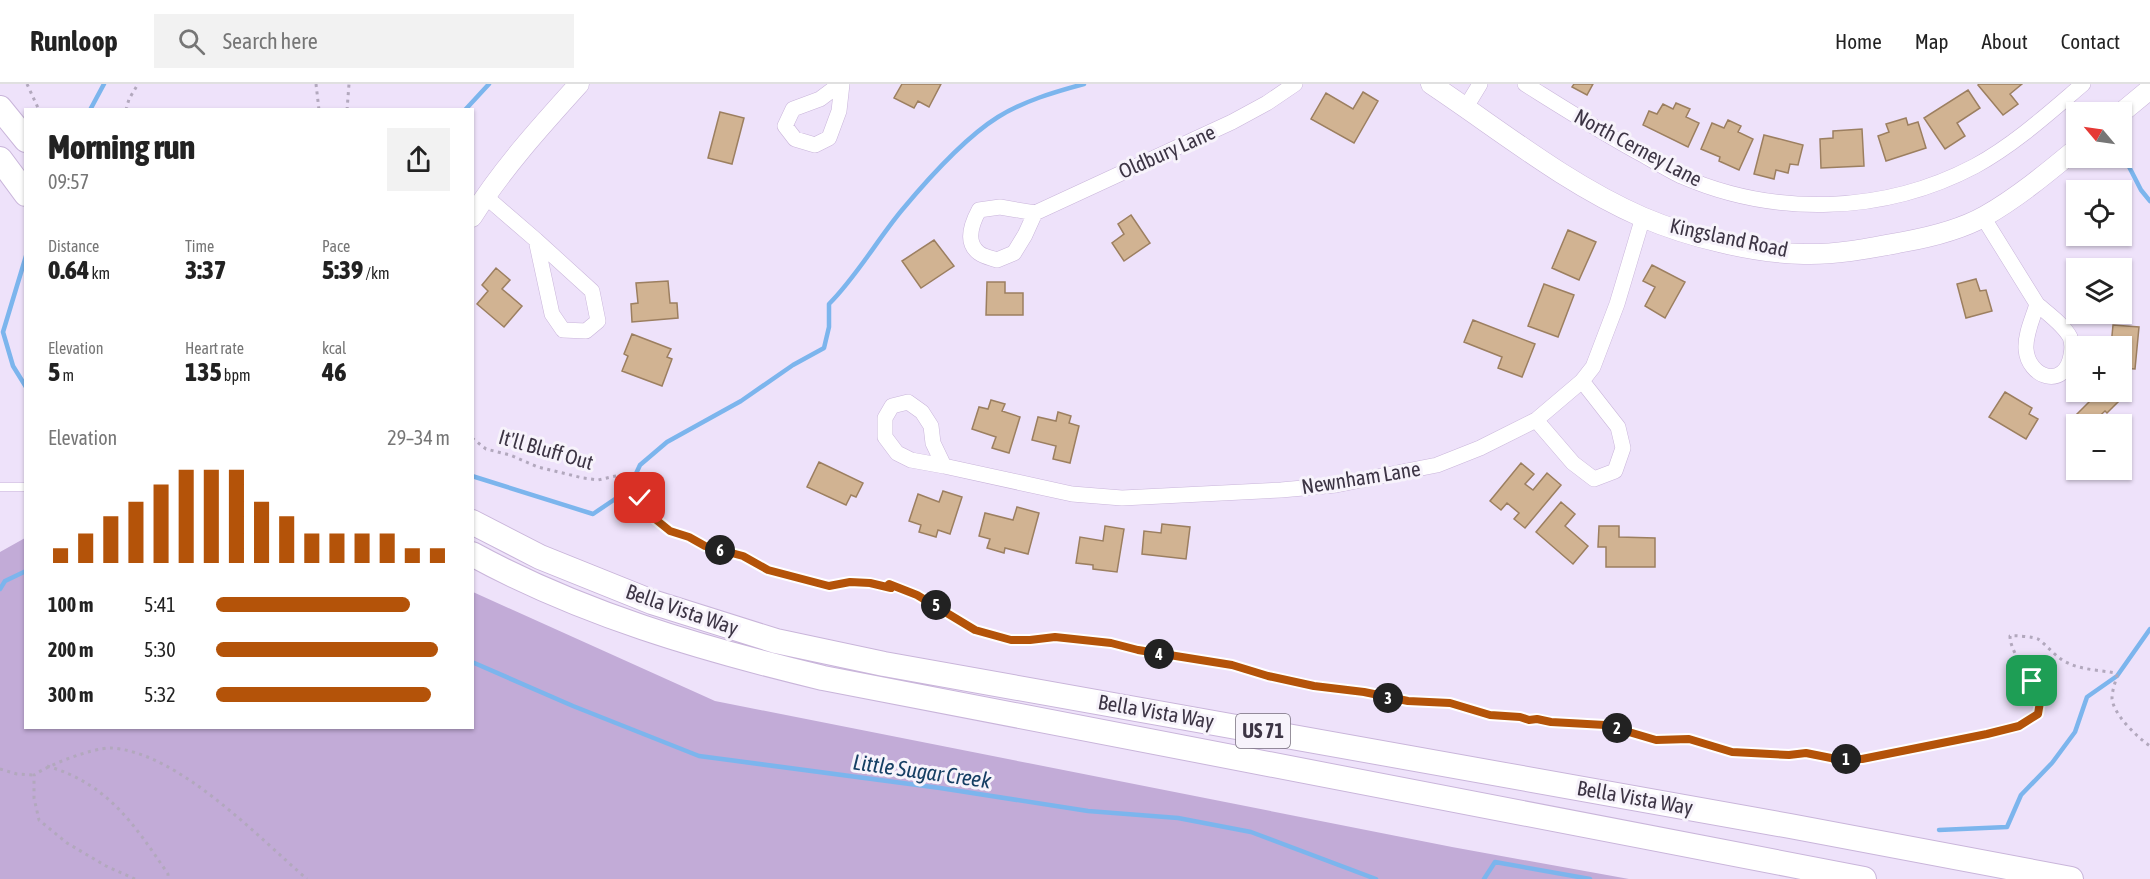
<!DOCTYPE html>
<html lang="en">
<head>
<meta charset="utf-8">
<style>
  :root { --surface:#fff; --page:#f2f2f2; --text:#222; --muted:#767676; --line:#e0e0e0; --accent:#b45309 }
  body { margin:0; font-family:"Asap Condensed",sans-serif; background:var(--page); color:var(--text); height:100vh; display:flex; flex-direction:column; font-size:22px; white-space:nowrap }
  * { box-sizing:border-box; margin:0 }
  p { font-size:20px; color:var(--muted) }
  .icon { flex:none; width:33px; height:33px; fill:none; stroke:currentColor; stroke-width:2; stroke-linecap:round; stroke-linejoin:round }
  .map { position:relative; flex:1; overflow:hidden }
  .panel { position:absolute; left:24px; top:24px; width:450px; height:621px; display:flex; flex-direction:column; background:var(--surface); border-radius:0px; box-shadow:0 2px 4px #0004 }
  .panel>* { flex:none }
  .needle { width:39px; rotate:299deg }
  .tools { position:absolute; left:2066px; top:18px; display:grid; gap:12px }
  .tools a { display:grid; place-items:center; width:66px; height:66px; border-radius:0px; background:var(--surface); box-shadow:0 2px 4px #0004; font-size:30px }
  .pin { position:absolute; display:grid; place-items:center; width:51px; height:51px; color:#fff; margin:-26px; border-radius:12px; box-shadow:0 3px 9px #0006 }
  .km { position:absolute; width:30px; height:30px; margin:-15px; border-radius:50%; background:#222; color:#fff; font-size:16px; line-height:30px; text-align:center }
  .round { display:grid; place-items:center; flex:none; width:63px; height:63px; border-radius:0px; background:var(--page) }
  .head { display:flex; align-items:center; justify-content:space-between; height:102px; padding:0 24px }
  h1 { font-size:33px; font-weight:800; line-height:45px }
  .figures { display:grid; grid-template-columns:repeat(3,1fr); gap:9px; height:102px; padding:6px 24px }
  .figures div { display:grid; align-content:center }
  .figures b { font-size:26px; font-weight:800 }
  .figures small { font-size:16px; font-weight:400 }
  .figures p { font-size:16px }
  .chart { height:168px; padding:12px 24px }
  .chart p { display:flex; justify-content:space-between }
  .chart svg { width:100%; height:108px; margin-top:6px; stroke:var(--accent); stroke-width:6 }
  ul { padding:0 24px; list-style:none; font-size:20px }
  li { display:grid; grid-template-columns:96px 72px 1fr; align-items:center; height:45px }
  li i { height:15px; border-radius:8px; background:var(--accent) }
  header { display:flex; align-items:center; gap:36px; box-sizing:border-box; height:84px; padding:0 30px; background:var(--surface); border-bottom:2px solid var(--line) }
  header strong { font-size:28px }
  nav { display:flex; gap:33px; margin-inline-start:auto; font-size:21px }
  .search { width:420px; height:54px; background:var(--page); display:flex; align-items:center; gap:15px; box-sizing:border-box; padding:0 21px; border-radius:0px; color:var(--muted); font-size:22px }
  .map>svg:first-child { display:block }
</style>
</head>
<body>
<header>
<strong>Runloop</strong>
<div class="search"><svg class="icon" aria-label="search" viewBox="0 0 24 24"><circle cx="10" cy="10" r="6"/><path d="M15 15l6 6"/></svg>Search here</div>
<nav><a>Home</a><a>Map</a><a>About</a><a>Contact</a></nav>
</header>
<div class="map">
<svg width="2150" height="795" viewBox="0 0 2150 795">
  <rect width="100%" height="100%" fill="#eee2fa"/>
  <path fill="#c2abd7" d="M25,454L26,644H472L473,508L715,617L1452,763L1629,795H0V468Z"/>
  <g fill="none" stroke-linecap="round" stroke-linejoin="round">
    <path stroke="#7cb5ed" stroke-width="4.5" d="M90,26L104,0
      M465,26L489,0
      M2121,67L2141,106L2150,117
      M26,172L3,248L13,282L26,303
      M472,392L593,430L618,413L634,394L640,381L667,358L741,317L793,281L824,264L829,243V220C857,192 877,156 902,126C927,96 966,53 998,33C1024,17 1054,8 1084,0
      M0,505L5,497L26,487
      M472,578L573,622L699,672L940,704L1088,727L1178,734L1251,748L1376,795
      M1939,746L2007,743L2021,711L2052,679L2075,648L2087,613L2117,592L2150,545
      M1484,795L1495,778L1590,795"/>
  </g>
  <path fill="#d1b392" stroke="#9c7f60" stroke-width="1.5" d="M902,0H941L929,23L918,17L914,24L894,14Z
    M1574,0H1593L1587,11L1572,3Z
    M1979,0H2022L2010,10L2018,20L2003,31L1978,1Z
    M1968,6L1980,24L1957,39L1965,52L1945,65L1924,34Z
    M1363,8L1378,17L1354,59L1311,35L1326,9L1353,25Z
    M1676,19L1690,25L1686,33L1699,39L1688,63L1643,41L1649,27L1657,30L1663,20L1673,25Z
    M720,28L744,34L732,80L708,74Z
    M1906,34L1908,41L1918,38L1926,64L1886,77L1878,52L1889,48L1886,40Z
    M1728,36L1741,42L1738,48L1753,55L1739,86L1719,77L1720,73L1701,65L1712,39L1724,44Z
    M1862,45L1864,82L1821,84L1820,55L1833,54V47Z
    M1764,51L1803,61L1798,81L1790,80L1788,89L1776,86L1774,95L1754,90Z
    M1131,131L1150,159L1124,177L1112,159L1124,150L1118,140Z
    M1568,146L1596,158L1579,196L1552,184Z
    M934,156L954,182L921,204L902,177Z
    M1652,181L1685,198L1665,234L1645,222L1655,203L1643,197Z
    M496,184L510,196L502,205L522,222L504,243L477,220L488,207L482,201Z
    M1976,195L1980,207L1986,206L1992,227L1966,234L1957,200Z
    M668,197L670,219H677L678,234L632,238L631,220L638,219L636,199Z
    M987,198H1005V209H1023V231H986Z
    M1544,200L1574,211L1558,253L1528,242Z
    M1473,236L1535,260L1522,293L1498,284L1502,273L1464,258Z
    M2113,241L2139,243L2135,285L2121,284V262H2111Z
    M632,250L671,265L667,273L672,275L662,302L622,287L628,272L624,270Z
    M2005,308L2032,324L2029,330L2038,335L2026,355L1989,333Z
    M2082,308H2107L2118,318L2107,329L2105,327L2091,340H2086L2076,331L2090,317Z
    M991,316L1005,320L1002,327L1020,333L1009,369L992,364L996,353L972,345L979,323L988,325Z
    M1058,328L1071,332L1069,339L1079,342L1070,379L1053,375L1056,362L1032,356L1038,333L1056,337Z
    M819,378L863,399L856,413L851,411L846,421L807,403Z
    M1521,379L1534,390L1525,400L1533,406L1547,389L1561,401L1525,444L1514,435L1519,429L1507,419L1501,426L1490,417Z
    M943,407L962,413L950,450L938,446L936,453L919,448L921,441L909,437L918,410L939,418Z
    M1561,418L1575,430L1565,442L1588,462L1573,480L1536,448Z
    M1017,423L1039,429L1028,470L1005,464L1004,469L987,464L990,455L979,452L985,429L1013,436Z
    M1162,440L1190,443L1186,475L1142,470L1144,447L1161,449Z
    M1105,442L1124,445L1117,488L1093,485V481L1076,479L1080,453L1103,457Z
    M1599,442H1619V453L1655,454V483H1606V463H1598Z"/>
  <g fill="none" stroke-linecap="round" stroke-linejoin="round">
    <g stroke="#c9b5da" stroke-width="9">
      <path id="service" d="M0,403H26"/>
    </g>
    <g stroke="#c9b5da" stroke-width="16">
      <path id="minor" d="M840,0L820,15L793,25L785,42L795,55L815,61L829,54L839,27L842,0
        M1525,0C1565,25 1604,50 1645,72C1657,79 1669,86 1681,92C1775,133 1884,130 1975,82C2015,60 2049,29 2083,0
        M1466,23L1480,0
        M485,112L536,156
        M1035,129L1025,151L1014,169L997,176C992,174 984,173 979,169C964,158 972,139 979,126L1000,123L1035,129L1232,38L1267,19L1295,0
        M1983,133L2037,220C2033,234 2025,250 2026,265C2028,294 2065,306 2071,271C2072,266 2072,258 2070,253C2063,240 2048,230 2037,220
        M536,156L592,207L598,237L586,247L563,246L552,230Z
        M1536,336L1573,379L1594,395L1615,387L1623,364L1618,343L1582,297
        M944,382L911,376L897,369L885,353V334L892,322L908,318L922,328L931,342L933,359L944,382L1072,410L1122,414L1281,406L1336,401L1437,381L1480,364L1536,336L1582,297L1593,283L1617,220L1643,133"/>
    </g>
    <g stroke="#c9b5da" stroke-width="21">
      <path id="tertiary" d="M1431,0C1500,46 1565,99 1642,133C1689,153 1753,169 1804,170C1837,171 1871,164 1903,158C1931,153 1960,146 1985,132C2018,113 2047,89 2076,65
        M2121,29L2150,5
        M472,133C502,85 541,42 579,0"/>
    </g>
    <g stroke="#c9b5da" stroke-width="26">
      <path id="primary" d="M0,24L26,56
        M0,75L26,110
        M472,438L540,473L652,518L776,557L884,580L1790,742L2071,795
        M472,470C582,530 702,565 823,594L1864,795"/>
    </g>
    <path stroke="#b2a8bd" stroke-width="3" stroke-dasharray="3 4.5" stroke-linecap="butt" d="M27,0L39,26
      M316,0L319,26
      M126,26L129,15L138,0
      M347,26L349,0
      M472,354L486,365L510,371L538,383L583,394L598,396L620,391H629L636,399L645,425L670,447L689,453L705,462L743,472L762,483L788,492L829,502L850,498L870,499L891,504L889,500L917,511L975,546L1011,556H1030L1055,553L1111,559L1138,566L1232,581L1268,592L1314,602L1363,608L1408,617L1450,619L1490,631L1520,633L1529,636L1537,635L1551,638L1605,641L1656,655H1689L1732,668L1789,671L1806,669L1836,675H1862L1987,650L2019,642L2038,630C2050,608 2010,576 2010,552C2015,551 2034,553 2038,555C2048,562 2056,574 2068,579C2082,586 2100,586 2115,589L2117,592C2115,599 2112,607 2112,615C2114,631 2137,653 2150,662
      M47,682C108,700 134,740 168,790V795
      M0,685L17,690L34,691
      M135,795L106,782L67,759L39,736L34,714V691C50,680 92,664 111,664C178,668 258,753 307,795"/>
    <use href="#service" stroke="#fff" stroke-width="8"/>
    <use href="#minor" stroke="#fff" stroke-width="15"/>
    <use href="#tertiary" stroke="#fff" stroke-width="20"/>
    <use href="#primary" stroke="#fff" stroke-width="24"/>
  </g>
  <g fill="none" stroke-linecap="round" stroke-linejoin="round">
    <g stroke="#fff" stroke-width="12">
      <path id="route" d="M640,414L649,430L670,447L689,453L705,462L743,472L768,486L829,502L850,498L870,499L891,504L889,500L917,511L975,546L1011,556H1030L1055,553L1111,559L1138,566L1232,581L1268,592L1314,602L1364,608L1408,617L1450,619L1490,631L1520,633L1529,636L1537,635L1551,638L1605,641L1656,656L1689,655L1732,668L1789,671L1806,669L1836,675H1862L1987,650L2019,642L2038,630L2040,618L2032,597"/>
    </g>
    <use href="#route" stroke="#b45309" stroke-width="8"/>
  </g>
  <g text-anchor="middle" stroke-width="6" stroke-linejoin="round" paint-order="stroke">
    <rect fill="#f7f3fb" stroke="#756e7c" stroke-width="1.5" x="1236" y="630" width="54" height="34" rx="4.5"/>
    <g font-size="20" font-weight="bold" fill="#3d3545">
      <text x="1263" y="654">US 71</text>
    </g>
    <g font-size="21" fill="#3d3545" stroke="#f7f3fb">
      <text transform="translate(1638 64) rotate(28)" y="7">North Cerney Lane</text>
      <text transform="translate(1167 68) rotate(-24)" y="7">Oldbury Lane</text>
      <text transform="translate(1729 154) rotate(12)" y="7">Kingsland Road</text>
      <text transform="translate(546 366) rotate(16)" y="7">It'll Bluff Out</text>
      <text transform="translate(1361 394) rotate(-9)" y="7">Newnham Lane</text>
      <text transform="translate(682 526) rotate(19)" y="7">Bella Vista Way</text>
      <text transform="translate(1156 628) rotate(10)" y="7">Bella Vista Way</text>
      <text transform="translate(1635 714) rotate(10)" y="7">Bella Vista Way</text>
    </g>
    <g font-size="22" font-style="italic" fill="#163f64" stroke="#f7f3fb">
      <text transform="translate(922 687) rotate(8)" y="8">Little Sugar Creek</text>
    </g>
  </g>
</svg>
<div class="tools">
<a><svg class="needle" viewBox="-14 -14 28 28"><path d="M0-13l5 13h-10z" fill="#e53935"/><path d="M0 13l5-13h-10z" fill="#767676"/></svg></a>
<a><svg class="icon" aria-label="locate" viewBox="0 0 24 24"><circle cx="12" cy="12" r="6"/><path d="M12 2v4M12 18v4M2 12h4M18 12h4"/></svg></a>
<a><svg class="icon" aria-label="layers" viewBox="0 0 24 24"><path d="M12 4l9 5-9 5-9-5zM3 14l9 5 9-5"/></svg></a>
<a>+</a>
<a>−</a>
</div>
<div class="pin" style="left:2032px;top:597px;background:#1e9e55"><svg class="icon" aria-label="arrive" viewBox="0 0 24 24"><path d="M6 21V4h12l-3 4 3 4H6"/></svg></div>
<div class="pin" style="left:640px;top:414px;background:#d93025"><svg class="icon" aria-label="check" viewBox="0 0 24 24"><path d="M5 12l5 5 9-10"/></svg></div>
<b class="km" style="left:1846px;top:675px">1</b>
<b class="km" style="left:1617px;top:644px">2</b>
<b class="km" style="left:1388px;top:614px">3</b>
<b class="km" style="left:1159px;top:570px">4</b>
<b class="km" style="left:936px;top:521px">5</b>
<b class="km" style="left:720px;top:466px">6</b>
<section class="panel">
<div class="head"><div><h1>Morning run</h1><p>09:57</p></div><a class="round"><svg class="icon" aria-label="share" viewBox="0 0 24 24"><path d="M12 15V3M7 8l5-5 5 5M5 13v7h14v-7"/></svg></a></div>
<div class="figures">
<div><p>Distance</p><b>0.64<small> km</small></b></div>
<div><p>Time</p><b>3:37</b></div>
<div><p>Pace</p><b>5:39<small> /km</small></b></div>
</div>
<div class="figures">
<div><p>Elevation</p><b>5<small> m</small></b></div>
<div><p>Heart rate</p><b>135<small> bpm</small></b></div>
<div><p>kcal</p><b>46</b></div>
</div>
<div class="chart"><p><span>Elevation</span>29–34 m</p>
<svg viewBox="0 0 160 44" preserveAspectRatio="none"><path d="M5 44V38M15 44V32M25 44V25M35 44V19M45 44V12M55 44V6M65 44V6M75 44V6M85 44V19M95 44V25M105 44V32M115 44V32M125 44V32M135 44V32M145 44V38M155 44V38"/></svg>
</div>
<ul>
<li><b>100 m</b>5:41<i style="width:83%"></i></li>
<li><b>200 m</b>5:30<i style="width:95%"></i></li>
<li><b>300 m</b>5:32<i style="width:92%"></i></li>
</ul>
</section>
</div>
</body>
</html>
